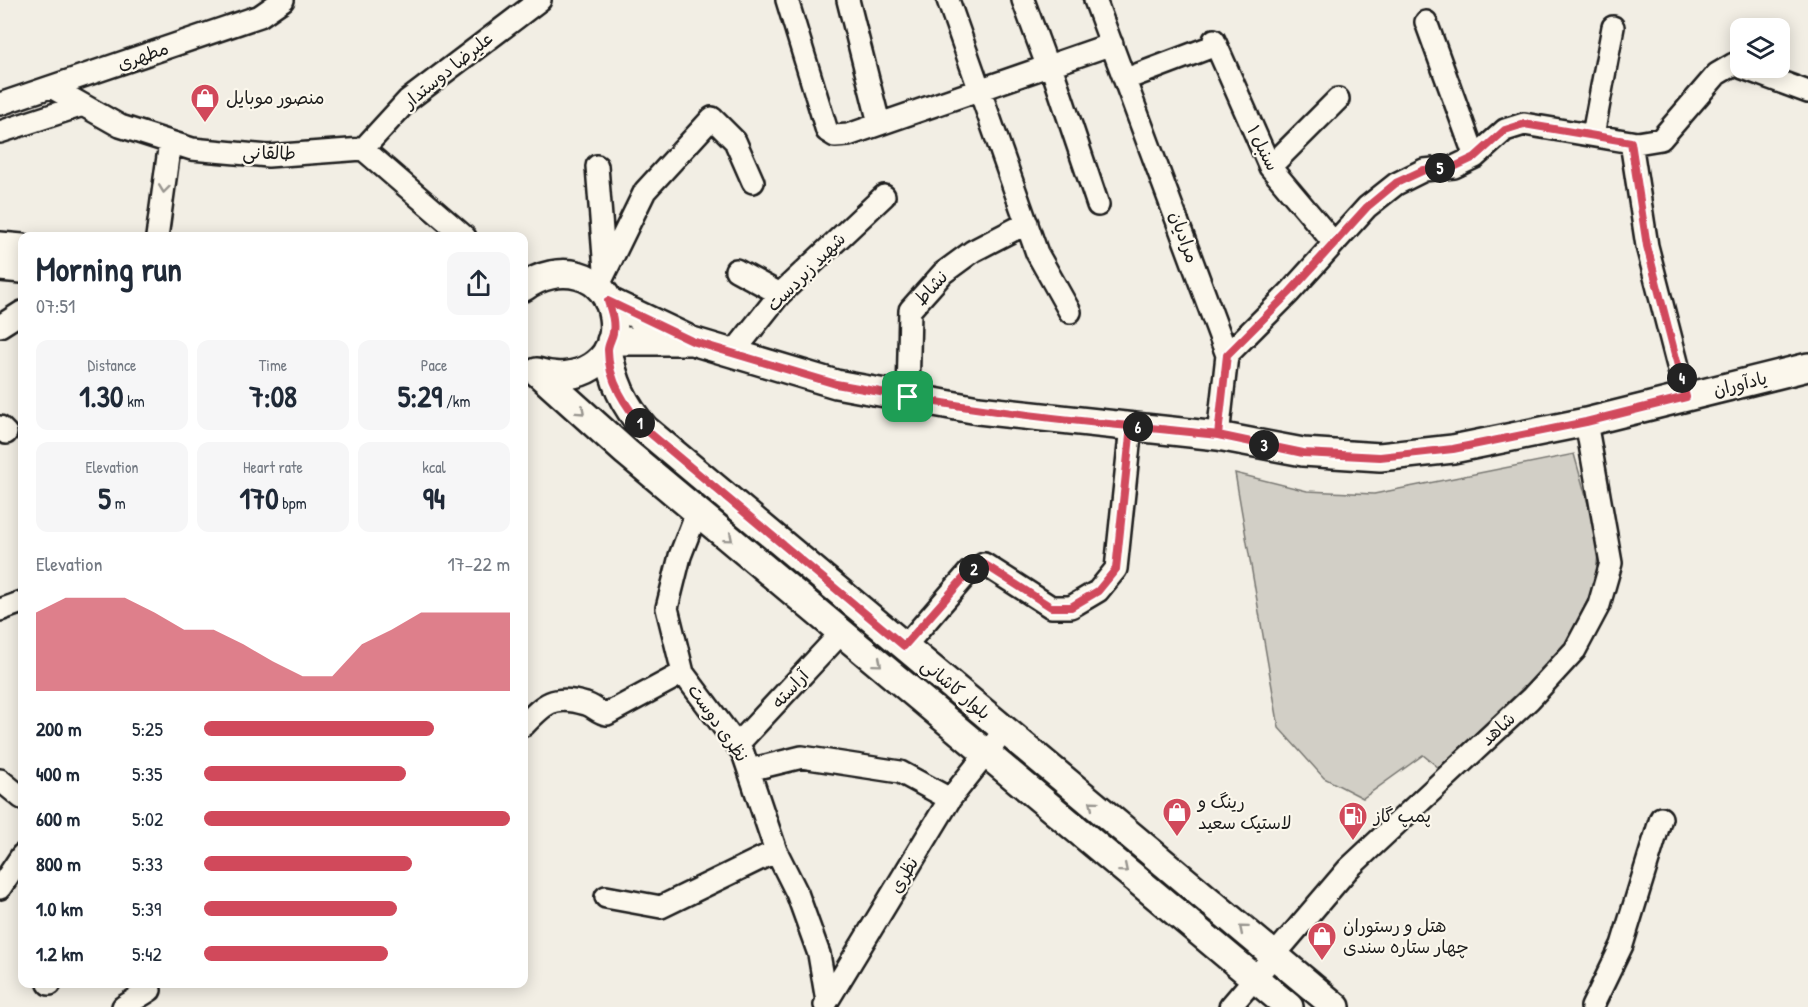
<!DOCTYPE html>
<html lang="en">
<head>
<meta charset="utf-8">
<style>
  :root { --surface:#fff; --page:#f6f6f7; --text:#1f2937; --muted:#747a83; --accent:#d1495b }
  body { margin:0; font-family:"Patrick Hand","Playpen Sans Arabic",sans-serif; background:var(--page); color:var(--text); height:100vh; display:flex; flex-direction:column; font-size:22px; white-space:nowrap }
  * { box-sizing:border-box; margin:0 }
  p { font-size:20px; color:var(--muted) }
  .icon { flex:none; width:33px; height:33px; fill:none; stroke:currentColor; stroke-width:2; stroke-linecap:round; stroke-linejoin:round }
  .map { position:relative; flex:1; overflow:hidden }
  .sheet { position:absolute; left:18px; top:232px; width:510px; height:756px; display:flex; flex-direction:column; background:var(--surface); border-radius:12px; box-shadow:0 3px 15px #0003 }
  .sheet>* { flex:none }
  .buttons { position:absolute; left:1730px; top:18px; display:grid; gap:12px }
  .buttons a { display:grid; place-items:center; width:60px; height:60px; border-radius:12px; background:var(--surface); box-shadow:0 3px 15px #0003; font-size:30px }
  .pin { position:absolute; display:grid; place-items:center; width:51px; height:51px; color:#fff; margin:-26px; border-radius:12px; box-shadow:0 3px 9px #0006 }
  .km { position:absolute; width:30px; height:30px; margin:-15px; border-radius:50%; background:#222; color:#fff; font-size:16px; line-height:30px; text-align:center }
  .round { display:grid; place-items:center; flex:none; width:63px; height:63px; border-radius:12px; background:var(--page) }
  .summary { display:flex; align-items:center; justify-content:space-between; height:102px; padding:0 18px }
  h1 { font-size:33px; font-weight:700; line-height:45px }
  .metrics { display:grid; grid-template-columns:repeat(3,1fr); gap:9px; height:102px; padding:6px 18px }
  .metrics div { display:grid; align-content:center; border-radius:12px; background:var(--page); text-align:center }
  .metrics b { font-size:30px; font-weight:700 }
  .metrics small { font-size:16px; font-weight:400 }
  .metrics p { font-size:16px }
  .chart { height:168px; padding:12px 18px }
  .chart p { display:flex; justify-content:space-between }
  .chart svg { width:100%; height:108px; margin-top:6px; fill:var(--accent); opacity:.7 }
  ul { padding:0 18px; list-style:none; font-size:20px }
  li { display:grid; grid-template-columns:96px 72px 1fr; align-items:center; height:45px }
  li i { height:15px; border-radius:8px; background:var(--accent) }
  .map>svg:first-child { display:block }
</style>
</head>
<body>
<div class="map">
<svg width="1808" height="1007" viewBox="0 0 1808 1007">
  <rect width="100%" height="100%" fill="#f2eee4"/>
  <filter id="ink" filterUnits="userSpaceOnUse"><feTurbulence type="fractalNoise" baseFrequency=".0167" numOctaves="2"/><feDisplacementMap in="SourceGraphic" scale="12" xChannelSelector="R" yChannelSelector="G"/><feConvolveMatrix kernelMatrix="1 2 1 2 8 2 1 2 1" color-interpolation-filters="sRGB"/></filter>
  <g filter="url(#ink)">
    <path fill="#d2cfc6" stroke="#777671" stroke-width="1.5" d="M1574,454L1599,543L1595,585L1562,651L1439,768L1423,755L1363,798L1324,778L1279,728L1235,473L1307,491L1374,494Z"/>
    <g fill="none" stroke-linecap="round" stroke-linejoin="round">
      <g stroke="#1c1c1c" stroke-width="26">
        <path id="minor" d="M787,0L827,131L835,136L848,135L1112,44
          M848,0L879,123
          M948,0L1037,253L1070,312
          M1023,0L1047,65
          M1095,0L1227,355L1218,436
          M1426,22L1475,157
          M1214,40L1270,167L1334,243
          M1050,63L1098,205
          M1743,68L1808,92
          M1126,79L1216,45
          M53,88L120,126L192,149L268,156L363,149L465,237
          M0,104L260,16L283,0
          M0,132L83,105
          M1593,135L1613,27
          M1631,142L1647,246L1686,397
          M363,149L408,100L540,0
          M597,166L605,270
          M1270,167L1338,99
          M157,237L170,142
          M736,270L780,294
          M598,287L645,191L712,118L735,141L753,182
          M0,326L22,312
          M733,353L780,294L884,196
          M1227,355L1289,293L1367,207L1396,184L1424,170L1454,167L1475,157L1505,130L1524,124L1637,143L1661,139L1717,74L1734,64L1740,66
          M908,397L910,310L943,273L973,251L1027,223
          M0,427L6,433
          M697,512L680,556L667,608L683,673L743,753L776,851L797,893L819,954L827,1001
          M0,610L22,602
          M905,646L969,572L984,564L1051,607H1071L1098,591L1116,569L1131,426
          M524,725C544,704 553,694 586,704C594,706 598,713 607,714L683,673
          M737,745L842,632
          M749,770L802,757L900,772L950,799
          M0,780L22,798
          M0,888L22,855
          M606,897L661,907L776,851
          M49,984H50
          M825,1005L950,799L1005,730
          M123,1007L150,990
          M1230,1007L1348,869L1530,699L1575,650L1599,605L1611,563L1586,422
          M1592,1007L1622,945L1661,818"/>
      </g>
      <g stroke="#1c1c1c" stroke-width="32">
        <path id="major" d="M0,246L22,248
          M0,267L22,269
          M524,287C557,263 606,270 613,317C620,363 575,385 537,372
          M608,301L686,338
          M611,341H692L836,384L978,410L1218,436L1303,452L1380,457L1453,449L1586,422L1808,367
          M608,349C613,381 623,404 645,429L1336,1007
          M537,372L626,452L1289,1007"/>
      </g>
      <use href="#minor" stroke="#fbf7ec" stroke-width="21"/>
      <use href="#major" stroke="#fbf7ec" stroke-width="27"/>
    </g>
    <defs><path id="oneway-chevron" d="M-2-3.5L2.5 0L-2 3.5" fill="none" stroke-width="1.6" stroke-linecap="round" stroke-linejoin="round" transform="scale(1.5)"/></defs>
    <g stroke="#97948e">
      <use href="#oneway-chevron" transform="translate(164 189) rotate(97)"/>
      <use href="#oneway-chevron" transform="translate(581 411) rotate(42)"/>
      <use href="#oneway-chevron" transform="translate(729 538) rotate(40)"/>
      <use href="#oneway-chevron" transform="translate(878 663) rotate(40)"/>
      <use href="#oneway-chevron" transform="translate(1093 804) rotate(-140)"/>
      <use href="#oneway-chevron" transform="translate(1124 869) rotate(40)"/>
      <use href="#oneway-chevron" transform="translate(1243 929) rotate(-140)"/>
    </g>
  </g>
  <g fill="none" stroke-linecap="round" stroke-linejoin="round" filter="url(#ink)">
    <g stroke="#fff" stroke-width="12">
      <path id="route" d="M908,397L836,384L692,341L608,301C611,311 615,321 613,333C612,339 608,344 608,350C608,381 626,407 645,429L904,646L969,572L984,564L1051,607H1071L1098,591L1116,569L1131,426L1218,435L1303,453L1380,457L1453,449L1586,422L1686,397L1647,246L1631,142L1524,124L1505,130L1475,157L1454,167L1424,170L1396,183L1367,207L1289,293L1227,355L1218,435C1114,424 1010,416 908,397"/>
    </g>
    <use href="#route" stroke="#d1495b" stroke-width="8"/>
  </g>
  <defs>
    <g id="shop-pin" transform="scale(1.5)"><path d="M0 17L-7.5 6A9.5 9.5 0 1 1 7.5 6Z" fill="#d1495b" stroke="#fbf7ec"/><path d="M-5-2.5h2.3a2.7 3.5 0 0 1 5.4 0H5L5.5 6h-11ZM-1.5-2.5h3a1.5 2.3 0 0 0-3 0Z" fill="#fff"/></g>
    <g id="fuel-pin" transform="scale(1.5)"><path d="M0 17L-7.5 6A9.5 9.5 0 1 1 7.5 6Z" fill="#d1495b" stroke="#fbf7ec"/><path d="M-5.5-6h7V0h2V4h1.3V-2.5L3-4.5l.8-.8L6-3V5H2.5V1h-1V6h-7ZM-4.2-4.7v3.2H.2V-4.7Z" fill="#fff"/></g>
  </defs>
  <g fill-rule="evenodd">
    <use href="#shop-pin" x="205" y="98"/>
    <use href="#shop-pin" x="1177" y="812"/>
    <use href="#fuel-pin" x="1353" y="816"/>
    <use href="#shop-pin" x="1322" y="936"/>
  </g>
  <g text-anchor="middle" stroke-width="4.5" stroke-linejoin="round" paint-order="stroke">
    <g font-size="18" fill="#1c1c1c" stroke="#fbf7ec">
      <text transform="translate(143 56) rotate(-19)" y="6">مطهری</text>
      <text transform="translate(448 70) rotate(-39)" y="6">علیرضا دوستدار</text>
      <text transform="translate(1263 148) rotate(63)" y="6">سنبل ۱</text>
      <text transform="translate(269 153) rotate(1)" y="6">طالقانی</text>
      <text transform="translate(1184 237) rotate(70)" y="6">مرادیان</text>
      <text transform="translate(806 272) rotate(-45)" y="6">شهید زبردست</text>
      <text transform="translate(931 288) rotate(-47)" y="6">نشاط</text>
      <text transform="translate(1740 384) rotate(-14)" y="6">یادآوران</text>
      <text transform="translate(790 689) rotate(-47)" y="6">آراسته</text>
      <text transform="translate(956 689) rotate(40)" y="6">بلوار کاشانی</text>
      <text transform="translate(718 723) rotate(55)" y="6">نظری دوست</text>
      <text transform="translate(1498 729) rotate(-43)" y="6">شاهد</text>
      <text transform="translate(904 875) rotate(-59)" y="6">نظری</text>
    </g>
    <g font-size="18" fill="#1c1c1c" stroke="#fbf7ec" text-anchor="start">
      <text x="226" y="104">منصور موبایل</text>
      <text x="1198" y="808">رینگ و<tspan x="1198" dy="21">لاستیک سعید</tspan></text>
      <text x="1374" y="822">پمپ گاز</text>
      <text x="1343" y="932">هتل و رستوران<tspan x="1343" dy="21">چهار ستاره سندی</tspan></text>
    </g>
  </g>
</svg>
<div class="buttons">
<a><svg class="icon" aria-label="layers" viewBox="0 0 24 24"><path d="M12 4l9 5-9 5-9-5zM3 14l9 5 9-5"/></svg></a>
</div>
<div class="pin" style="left:908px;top:397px;background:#1e9e55"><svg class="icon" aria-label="arrive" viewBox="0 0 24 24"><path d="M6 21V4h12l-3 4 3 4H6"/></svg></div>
<b class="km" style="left:640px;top:423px">1</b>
<b class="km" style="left:974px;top:569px">2</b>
<b class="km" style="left:1264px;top:445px">3</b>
<b class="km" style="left:1682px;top:378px">4</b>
<b class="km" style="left:1440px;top:168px">5</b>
<b class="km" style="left:1138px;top:427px">6</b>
<section class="sheet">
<div class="summary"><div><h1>Morning run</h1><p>07:51</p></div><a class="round"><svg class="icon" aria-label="share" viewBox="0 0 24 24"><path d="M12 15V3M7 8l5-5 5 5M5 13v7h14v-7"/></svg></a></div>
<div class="metrics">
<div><p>Distance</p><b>1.30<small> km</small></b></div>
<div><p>Time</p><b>7:08</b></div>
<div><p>Pace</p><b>5:29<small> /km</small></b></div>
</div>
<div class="metrics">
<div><p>Elevation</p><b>5<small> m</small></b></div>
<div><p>Heart rate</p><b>170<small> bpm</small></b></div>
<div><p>kcal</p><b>94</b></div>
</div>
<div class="chart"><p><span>Elevation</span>17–22 m</p>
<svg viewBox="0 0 160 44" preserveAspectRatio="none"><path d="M0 44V12L10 6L20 6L30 6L40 12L50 19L60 19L70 25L80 32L90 38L100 38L110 25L120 19L130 12L140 12L150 12L160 12V44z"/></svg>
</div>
<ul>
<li><b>200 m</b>5:25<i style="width:75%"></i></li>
<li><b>400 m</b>5:35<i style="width:66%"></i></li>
<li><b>600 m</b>5:02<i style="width:100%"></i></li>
<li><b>800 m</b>5:33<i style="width:68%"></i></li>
<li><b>1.0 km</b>5:39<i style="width:63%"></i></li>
<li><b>1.2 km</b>5:42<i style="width:60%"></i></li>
</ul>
</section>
</div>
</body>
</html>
